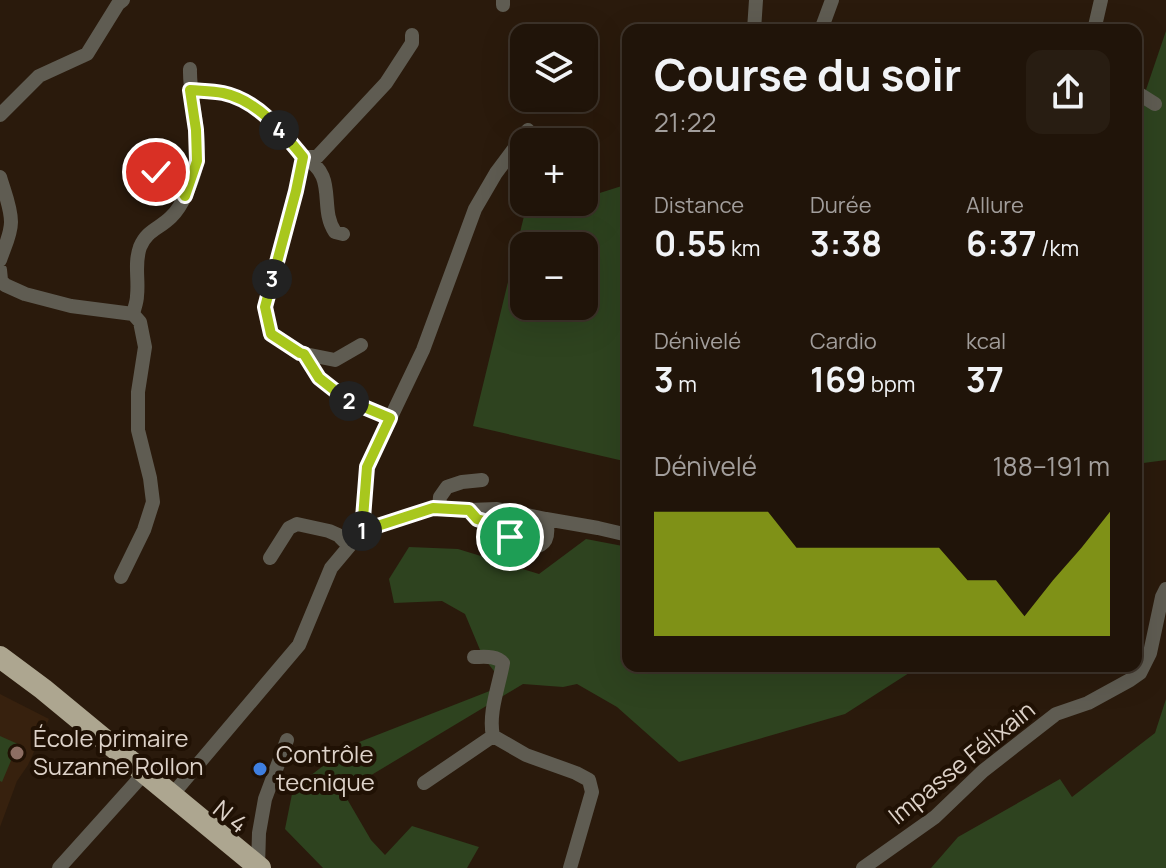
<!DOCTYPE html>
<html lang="fr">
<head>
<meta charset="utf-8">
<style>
  :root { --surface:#201409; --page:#281d12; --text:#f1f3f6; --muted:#a29e9c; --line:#3d332a; --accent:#a8c71d }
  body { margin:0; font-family:Manrope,sans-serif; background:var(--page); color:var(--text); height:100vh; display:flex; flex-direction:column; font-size:30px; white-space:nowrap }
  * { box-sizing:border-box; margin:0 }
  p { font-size:26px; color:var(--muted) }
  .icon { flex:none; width:44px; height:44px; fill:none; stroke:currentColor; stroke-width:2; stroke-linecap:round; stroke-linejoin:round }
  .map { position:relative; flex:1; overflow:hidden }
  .panel { position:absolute; left:622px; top:24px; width:520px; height:648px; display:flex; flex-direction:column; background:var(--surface); border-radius:16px; box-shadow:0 8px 32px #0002,0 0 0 2px var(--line) }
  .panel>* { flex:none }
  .tools { position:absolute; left:510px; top:24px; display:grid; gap:16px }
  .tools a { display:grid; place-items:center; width:88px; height:88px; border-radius:16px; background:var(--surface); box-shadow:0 8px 32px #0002,0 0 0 2px var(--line); font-size:40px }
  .pin { position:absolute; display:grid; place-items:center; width:68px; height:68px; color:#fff; margin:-34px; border:4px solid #fff; border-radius:50%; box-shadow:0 2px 8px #0007 }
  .km { position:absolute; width:40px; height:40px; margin:-20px; border-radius:50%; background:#222; color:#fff; font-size:22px; line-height:40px; text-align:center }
  .round { display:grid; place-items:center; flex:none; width:84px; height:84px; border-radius:16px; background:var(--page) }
  .summary { display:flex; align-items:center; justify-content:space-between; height:136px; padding:0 32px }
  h1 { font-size:44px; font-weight:700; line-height:60px }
  .stats { display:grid; grid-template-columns:repeat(3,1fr); gap:12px; height:136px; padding:8px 32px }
  .stats div { display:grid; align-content:center }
  .stats b { font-size:34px; font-weight:700 }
  .stats small { font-size:22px; font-weight:400 }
  .stats p { font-size:22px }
  .chart { height:224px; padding:16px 32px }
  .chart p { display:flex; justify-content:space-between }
  .chart svg { width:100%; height:144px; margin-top:8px; fill:var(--accent); opacity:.7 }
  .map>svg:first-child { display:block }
</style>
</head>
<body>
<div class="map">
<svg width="1166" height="868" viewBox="0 0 1166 868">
  <rect width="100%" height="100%" fill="#2a1a0c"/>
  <path fill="#37210e" d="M0,694L49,719L28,765L17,781L0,827Z"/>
  <path fill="#2e431f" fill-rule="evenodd" d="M1166,31V460L1136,464V119Z
    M628,184V462L473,426L524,216L570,202H584V198ZM524,246H584V306H524Z
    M586,539L628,547V666H920L845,714L679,762L617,707L577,684L563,687L523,684L343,792L371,840L385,855L412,826L479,847L467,868H323L285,829L293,789L349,746L505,685L483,657L465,614L442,601L394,603L389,579L409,547L458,549L539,574Z
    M1166,699V868H931L958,837L1060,779L1072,797L1155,733Z
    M0,736L18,744L2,782L0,781Z"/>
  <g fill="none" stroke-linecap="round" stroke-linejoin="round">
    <path stroke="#5f5c52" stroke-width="14" d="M503,5V0
      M754,30L756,0
      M821,30L832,0
      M1096,30L1095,26L1101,0
      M190,90C201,91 212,91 223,93C257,100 282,131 303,157H317L386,83L412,43V35
      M1136,92L1155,104
      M0,115L39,76L87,54L118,4L123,0
      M156,172L180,188L185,196
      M0,177C4,191 11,207 11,222C11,235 4,248 0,260
      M343,234L335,232C318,207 339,175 303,157L296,191L265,307L271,334L300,353L335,360L361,345
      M0,270L1,280L5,285L25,294L71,306L133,314L140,322L145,347L138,392V430L150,478L153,502L144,530L121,577
      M133,314C134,309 137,302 137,296C139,279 134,264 140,247C147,230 159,229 171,217C183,206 194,178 197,162C202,136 189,98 190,69
      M304,354L319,378L347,400L390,418
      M439,508L440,497L447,487L462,482L482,480
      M546,519L598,528L628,535
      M362,531L433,508L464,511L469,510L497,509L546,519C552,547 537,551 515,543L506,528L477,519L469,510
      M270,558L289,528L297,524L329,531L338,535L349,546
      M474,657C484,657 496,655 503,663C499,686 488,713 493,736
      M493,736L526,755L576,773L589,780L592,792L570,868
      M424,783L493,736
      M172,795L299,645L331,568L362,531L367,467L423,350L475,209L496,173L528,130
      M258,867L259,833L265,799L287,740
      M59,868L140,778
      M863,868L935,817L983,771L1056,714L1088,703L1130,680L1140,673L1150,653L1162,597L1166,589"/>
    <path stroke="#ada690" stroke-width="22" d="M0,657L43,689L260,868"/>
  </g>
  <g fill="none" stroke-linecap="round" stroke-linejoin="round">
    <g stroke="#fff" stroke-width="16">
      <path id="route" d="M156,172L180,188L185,196L197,161L196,130L190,90C201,91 212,91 223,93C257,100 282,131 303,157L296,191L265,307L271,334L300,353L304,354L319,378L347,400L390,418L367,467L362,531L433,508L469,510L477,519L506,528L510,537"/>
    </g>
    <use href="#route" stroke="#a8c71d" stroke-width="10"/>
  </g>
  <circle fill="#8d6e63" stroke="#201104" stroke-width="3" cx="17" cy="753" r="8"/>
  <circle fill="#3f7fe0" stroke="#201104" stroke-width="3" cx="260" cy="769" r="8"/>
  <g text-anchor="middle" stroke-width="8" stroke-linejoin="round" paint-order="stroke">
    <g font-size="24" fill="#ddd2c9" stroke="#201104" text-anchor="start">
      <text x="33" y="747">École primaire<tspan x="33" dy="28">Suzanne Rollon</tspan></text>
      <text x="276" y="763">Contrôle<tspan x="276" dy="28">tecnique</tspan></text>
    </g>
    <g font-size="24" fill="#ddd2c9" stroke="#201104">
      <text transform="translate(962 763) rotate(-39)" y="8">Impasse Félixain</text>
      <text transform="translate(230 817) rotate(39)" y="8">N 4</text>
    </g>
  </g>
</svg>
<div class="tools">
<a><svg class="icon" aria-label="layers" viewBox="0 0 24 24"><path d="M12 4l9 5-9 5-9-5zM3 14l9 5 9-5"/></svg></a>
<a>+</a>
<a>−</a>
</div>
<div class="pin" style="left:510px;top:537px;background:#1e9e55"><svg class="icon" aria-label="arrive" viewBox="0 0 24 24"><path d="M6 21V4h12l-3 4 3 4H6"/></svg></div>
<div class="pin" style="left:156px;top:172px;background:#d93025"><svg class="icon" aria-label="check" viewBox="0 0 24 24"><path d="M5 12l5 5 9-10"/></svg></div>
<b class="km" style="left:362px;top:531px">1</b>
<b class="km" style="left:349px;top:401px">2</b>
<b class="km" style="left:272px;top:279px">3</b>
<b class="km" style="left:279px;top:130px">4</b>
<section class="panel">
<div class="summary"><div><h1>Course du soir</h1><p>21:22</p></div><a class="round"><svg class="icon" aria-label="share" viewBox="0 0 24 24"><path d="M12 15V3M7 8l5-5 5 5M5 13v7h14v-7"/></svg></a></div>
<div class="stats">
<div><p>Distance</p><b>0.55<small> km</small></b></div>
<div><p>Durée</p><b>3:38</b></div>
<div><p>Allure</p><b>6:37<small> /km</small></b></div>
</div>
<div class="stats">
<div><p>Dénivelé</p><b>3<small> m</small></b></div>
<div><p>Cardio</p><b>169<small> bpm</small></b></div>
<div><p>kcal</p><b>37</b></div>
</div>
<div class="chart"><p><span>Dénivelé</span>188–191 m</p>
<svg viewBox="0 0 160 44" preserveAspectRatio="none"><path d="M0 44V6L10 6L20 6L30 6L40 6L50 17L60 17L70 17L80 17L90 17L100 17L110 27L120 27L130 38L140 27L150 17L160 6V44z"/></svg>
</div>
</section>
</div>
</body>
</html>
